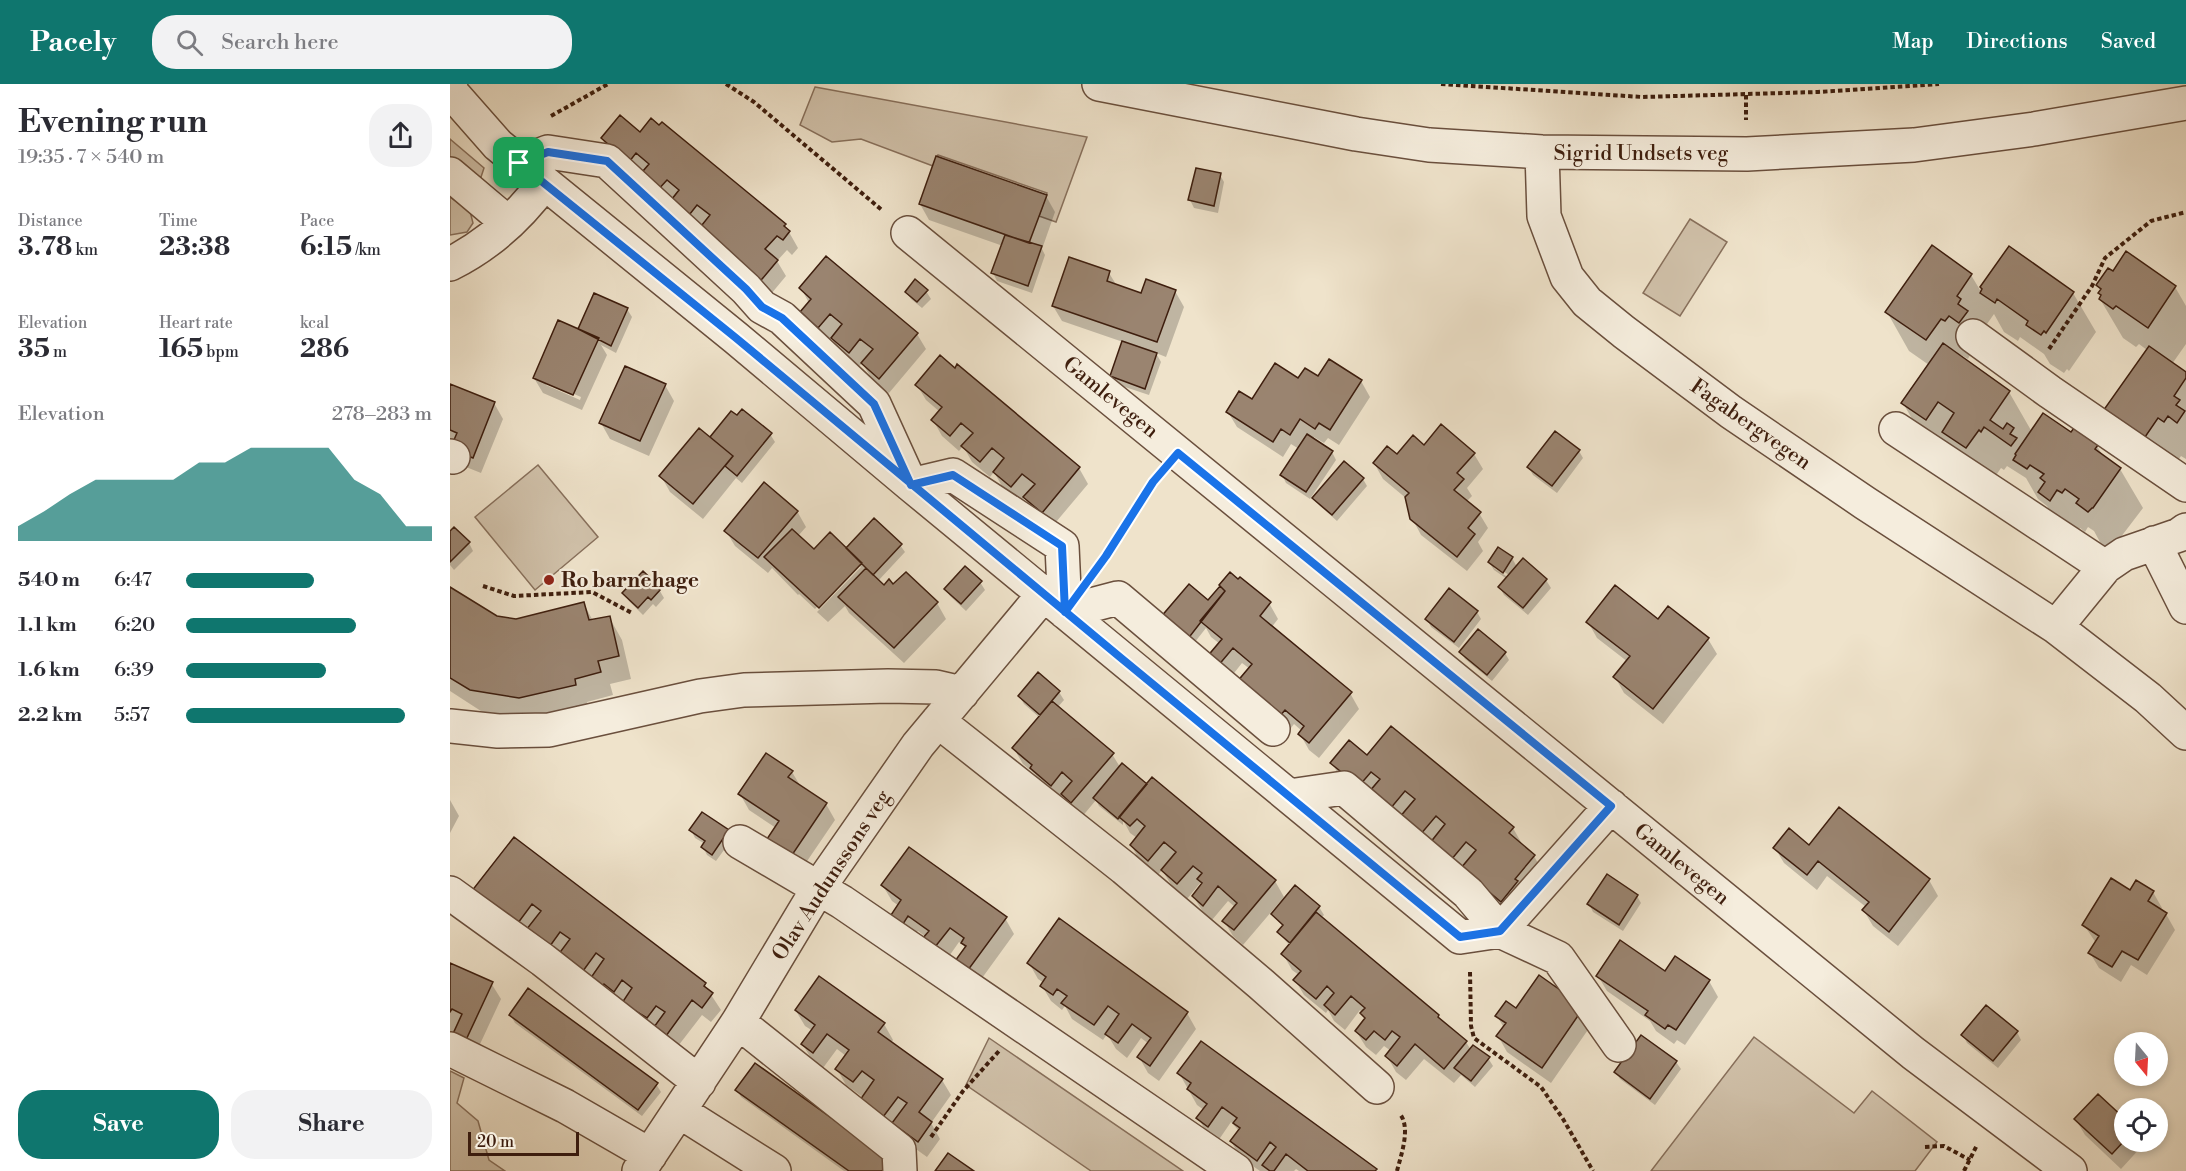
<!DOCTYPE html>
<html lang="en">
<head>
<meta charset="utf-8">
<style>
  :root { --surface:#fff; --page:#f2f2f3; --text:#2b2b33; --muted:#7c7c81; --accent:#0f766e }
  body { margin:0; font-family:"Libre Bodoni",serif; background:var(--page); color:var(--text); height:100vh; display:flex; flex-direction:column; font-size:22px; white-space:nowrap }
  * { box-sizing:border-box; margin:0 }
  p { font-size:20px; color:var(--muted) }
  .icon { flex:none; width:33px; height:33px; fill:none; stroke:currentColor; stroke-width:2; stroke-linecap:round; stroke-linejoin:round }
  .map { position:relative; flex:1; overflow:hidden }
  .sheet { display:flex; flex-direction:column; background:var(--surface); width:450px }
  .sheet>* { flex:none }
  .needle { width:39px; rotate:162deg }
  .buttons { position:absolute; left:1664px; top:948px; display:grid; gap:12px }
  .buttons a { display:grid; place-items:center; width:54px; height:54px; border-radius:50%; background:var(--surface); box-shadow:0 3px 9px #0003; font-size:30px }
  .scale { position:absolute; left:18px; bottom:15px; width:111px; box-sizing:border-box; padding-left:6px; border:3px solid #3e1e0e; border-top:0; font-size:16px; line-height:21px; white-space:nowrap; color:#3e1e0e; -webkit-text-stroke:4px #f5eddd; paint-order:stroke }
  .pin { position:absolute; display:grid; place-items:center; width:51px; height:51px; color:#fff; margin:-26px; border-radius:12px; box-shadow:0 3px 9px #0006 }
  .round { display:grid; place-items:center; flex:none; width:63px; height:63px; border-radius:24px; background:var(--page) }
  .overview { display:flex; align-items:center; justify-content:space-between; height:102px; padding:0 18px }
  h1 { font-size:33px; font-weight:800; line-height:45px }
  .figures { display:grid; grid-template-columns:repeat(3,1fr); gap:9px; height:102px; padding:6px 18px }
  .figures div { display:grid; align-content:center }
  .figures b { font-size:26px; font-weight:800 }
  .figures small { font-size:16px; font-weight:400 }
  .figures p { font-size:16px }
  .chart { height:168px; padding:12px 18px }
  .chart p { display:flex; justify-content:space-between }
  .chart svg { width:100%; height:108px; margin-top:6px; fill:var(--accent); opacity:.7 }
  .button { display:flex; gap:12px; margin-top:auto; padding:12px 18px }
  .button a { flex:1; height:69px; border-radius:24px; background:var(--accent); color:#fff; font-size:24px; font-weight:800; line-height:69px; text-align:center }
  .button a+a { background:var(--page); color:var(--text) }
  ul { padding:0 18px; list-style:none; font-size:20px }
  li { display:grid; grid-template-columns:96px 72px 1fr; align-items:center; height:45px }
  li i { height:15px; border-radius:8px; background:var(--accent) }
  header { display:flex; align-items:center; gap:36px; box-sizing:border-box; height:84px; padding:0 30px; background:var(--accent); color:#fff }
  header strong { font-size:28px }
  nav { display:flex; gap:33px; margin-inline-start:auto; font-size:21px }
  .search { width:420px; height:54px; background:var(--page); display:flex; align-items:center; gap:15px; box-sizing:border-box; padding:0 21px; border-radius:24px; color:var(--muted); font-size:22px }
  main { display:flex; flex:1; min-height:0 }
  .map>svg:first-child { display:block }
</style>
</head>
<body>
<header>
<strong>Pacely</strong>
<div class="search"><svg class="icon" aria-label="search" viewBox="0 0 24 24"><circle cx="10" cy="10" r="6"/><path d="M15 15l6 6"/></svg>Search here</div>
<nav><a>Map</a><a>Directions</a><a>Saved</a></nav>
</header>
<main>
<section class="sheet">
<div class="overview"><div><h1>Evening run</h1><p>19:35 · 7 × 540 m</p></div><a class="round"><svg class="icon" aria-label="share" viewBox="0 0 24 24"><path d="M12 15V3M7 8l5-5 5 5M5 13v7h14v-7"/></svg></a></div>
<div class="figures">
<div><p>Distance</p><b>3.78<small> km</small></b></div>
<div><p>Time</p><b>23:38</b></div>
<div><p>Pace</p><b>6:15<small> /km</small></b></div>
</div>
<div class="figures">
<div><p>Elevation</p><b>35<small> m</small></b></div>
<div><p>Heart rate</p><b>165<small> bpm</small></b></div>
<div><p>kcal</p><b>286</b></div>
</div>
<div class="chart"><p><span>Elevation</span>278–283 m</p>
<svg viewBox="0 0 160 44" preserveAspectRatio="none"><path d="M0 44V38L10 32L20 25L30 19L40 19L50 19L60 19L70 12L80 12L90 6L100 6L110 6L120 6L130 19L140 25L150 38L160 38V44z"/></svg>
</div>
<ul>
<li><b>540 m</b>6:47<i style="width:52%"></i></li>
<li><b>1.1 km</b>6:20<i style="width:69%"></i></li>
<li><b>1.6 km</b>6:39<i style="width:57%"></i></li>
<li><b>2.2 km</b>5:57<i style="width:89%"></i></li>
</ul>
<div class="button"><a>Save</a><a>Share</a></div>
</section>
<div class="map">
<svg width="1736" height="1087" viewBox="0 0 1736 1087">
  <rect width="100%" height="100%" fill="#efe3cb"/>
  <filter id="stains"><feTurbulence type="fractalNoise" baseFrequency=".00333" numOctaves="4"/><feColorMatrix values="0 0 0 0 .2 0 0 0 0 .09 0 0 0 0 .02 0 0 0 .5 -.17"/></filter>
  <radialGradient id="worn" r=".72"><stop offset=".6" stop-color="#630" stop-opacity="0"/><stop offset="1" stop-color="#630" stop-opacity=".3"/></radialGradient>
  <path fill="#d1c2ab" stroke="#88705c" stroke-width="1.5" d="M365,3L637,53L606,138L589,132L597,109L488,71L483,82L411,55L382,58L350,41Z
    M0,55L34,84L31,93L23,94L0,76Z
    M0,113L20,127L23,139L17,148L0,151Z
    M1240,135L1277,158L1230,232L1193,209Z
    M88,381L148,453L85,506L25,433Z
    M1304,953L1404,1029L1422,1007L1487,1058L1465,1087H1201Z
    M539,954L733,1087H641L516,1001Z
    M0,987L14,994L7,1019L28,1037L39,1076L55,1087H0Z"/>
  <path fill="#0003" fill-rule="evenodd" d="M212,40L335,141L348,164L342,171L337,166L327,177L336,192L316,216L161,70L152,55L190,50L209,43Z
    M770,91L774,98L768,129L744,124L740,116Z
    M596,112L605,128L592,165L595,171L582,209L547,197L543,189L553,162L479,136L470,120Z
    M1559,164L1623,209L1646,248L1619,287L1617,285L1614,289L1600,280L1594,270L1570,253L1568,257L1554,248L1544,230L1530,250L1518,275L1511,271L1510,273L1559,308L1582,348L1621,350L1647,362L1653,372L1670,385L1693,424L1661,466L1650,458L1644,447L1638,443L1635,448L1630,444L1623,455L1612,447L1597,422L1588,415L1576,394L1557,382L1554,386L1551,384L1538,403L1475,358L1453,319L1479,281L1459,267L1437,228L1521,191L1530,206Z
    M1677,169L1725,203L1736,222V260L1722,280L1736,290V375L1731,372L1716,394L1677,366L1697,266L1689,260L1686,263L1673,254L1650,215L1651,207L1648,201L1663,189Z
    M659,189L667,202L692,210L725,207L734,223L716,273L706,269L711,278L699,311L666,300L661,292L673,258L612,237L603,222Z
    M351,204L467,250L476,265L439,309L422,295L412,279L408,284L391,270L382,253L378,258L361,244L352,228L359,219Z
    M476,207L481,215L472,224L461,215L456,208Z
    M177,225L182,233L166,269L151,261L157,271L132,326L93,309L84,294L129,247ZM96,298L131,313L130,316L96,301Z
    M508,283L629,384L638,400L601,444L584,429L575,413L570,418L553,404L544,388L540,393L522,378L513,362L509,367L492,352L483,336L490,328L476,316L467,301L505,286Z
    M869,294L911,297L920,313L889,361L878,354L874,359L864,353L863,356L882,368L886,376L860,415L836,399L832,391L849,365L841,360L833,373L787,343L778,328L849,296Z
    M215,301L224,317L199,372L160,355L151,339Z
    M0,302L44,319L53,335L31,389L11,381L0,358Z
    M282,329L320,350L325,358L292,399L286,394L253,435L220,408L211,392L261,355Z
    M974,363L1024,370L1033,385L1017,404L1022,412L1016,418L1029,429L1038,444L1028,458L1033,467L1017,487L971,451L962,434L957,415L933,395L924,379Z
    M1129,367L1133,374L1107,409L1083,391L1079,384Z
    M913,395L917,402L887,437L869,421L864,414Z
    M347,427L356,443L348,452L364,467L450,461L455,468L428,497L434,503L443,502L487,519L496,535L454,579L399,529L395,522L378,538L367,528L411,483L408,481L365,525L349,510L348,511L322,484L318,489L285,462L276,447Z
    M0,449L19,459L23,467L4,486L0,481Z
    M1049,465L1062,474L1067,483L1073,476L1096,496L1101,504L1078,531L1054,511L1050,504L1057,495L1044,486L1039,478ZM1044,480L1060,492L1059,494L1044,484Z
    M530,498L535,506L516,527L500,512L495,505Z
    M207,502L214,514L206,523L203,520L193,531L179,517L174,510Z
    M0,504L46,533L66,536L134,520L143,537L159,533L172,556L181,595L160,600L163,611L137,618L139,624L83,637L34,629L0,607Z
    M758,518L819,519L828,535L821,544L900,609L909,625L869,674L859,666L850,650L852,647L844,640L838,648L800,585L792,579L777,598L767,590L770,560L761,553L756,544L741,563L717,542Z
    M1027,528L1031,535L1009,564L981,543L977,535Z
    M1208,537L1258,555L1267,570L1213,640L1174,609L1165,593L1178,578L1147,554L1138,538Z
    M1011,568L1055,569L1059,576L1042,597L1015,575Z
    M588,590L609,608L614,616L607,624L662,670L670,683L825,797L834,813L793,861L783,852L774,837L785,823L778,817L762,836L753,828L743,812L752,801L751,798L737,815L722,802L712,786L708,791L690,777L681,761L687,754L680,749L673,736V741L649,722L646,716L631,734L622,726L614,712L610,716L591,700L585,690L573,680L564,665L590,634L574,620L569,612Z
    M917,673L1063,744L1072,760L1071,761L1084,772L1093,788L1061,832L891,695L882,679Z
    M342,688L351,703L376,720L385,736L349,789L326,744L299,726L290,710Z
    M0,716L9,732L0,749Z
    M253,730L282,755L266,777L257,771L253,763L255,760L245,754L241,746Z
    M64,756L254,900L271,926L261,938L252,931L225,966L66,846Z
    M1360,763L1479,796L1488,812L1448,862L1423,842L1414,827L1416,823L1377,792L1367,806L1334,779L1325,764Z
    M433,802L555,834L564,850L527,901L516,893L514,862L509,858L495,878L476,853L468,847L462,854L452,846L443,831L449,822L442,817Z
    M845,803L869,823L874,831L871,834L988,932L991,937L1016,958L1021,966L1038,974L1043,982L1025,1003L1011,991L1004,999L974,975L956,996L946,988L937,972L941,967L934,962L926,971L916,963L906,947L916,936L910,926L895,946L884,937L878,926L876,929L854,911L845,896L849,891L842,886L833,870L840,862L829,849L833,843L823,831Z
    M1680,808H1703L1712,824L1710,826L1716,830L1725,846L1697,891L1681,881L1671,898L1649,884L1640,869L1646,859L1634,841Z
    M1187,812L1191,819L1173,847L1143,828L1139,820Z
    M1225,874L1259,897L1268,913L1235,961L1227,956L1224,960L1206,947L1200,937L1157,907L1148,892L1215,889Z
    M579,879L737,929L746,945L709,997L698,989L689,973L699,960L691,954L677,974L666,965L657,950L653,956L622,935L615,922L612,926L601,917L592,902L594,899L588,895Z
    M0,880L41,899L51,915L24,973L0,962Z
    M1089,894L1142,940L1101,999L1057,968L1048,952L1054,944L1047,932L1066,926Z
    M346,927L434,940L443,956L441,959L492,996L501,1011L481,1039L490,1055L477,1073L442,1048L414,1014L396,1001L387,985L396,972L387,965L373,984L362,976L353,961L363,947L355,942Z
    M61,932L206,1000L211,1008L192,1032L65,939Z
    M1567,948L1571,956L1548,984L1517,959L1513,951Z
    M1226,978L1231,985L1205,1021L1170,995L1166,988Z
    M729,989L926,1086L927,1087H849L846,1085L844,1087H810L790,1073L781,1057L789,1047L781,1038L768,1057L757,1049L748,1034L754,1026L747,1021Z
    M287,1006L441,1087H394L291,1013Z
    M1626,1036H1674V1058H1691L1693,1061L1671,1085L1635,1051Z"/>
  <path fill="#9a8470" stroke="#3e1e0e" stroke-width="1.5" d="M170,31L190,48L201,34L209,41L212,38L336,140L334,142L340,147L333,156L327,152L315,165L328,176L307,201L248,146L260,131L247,121L236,135L218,120L229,106L217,96L205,109L187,94L199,80L186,69L179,78L151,54Z
    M486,72L597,111L579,159L469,120Z
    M746,84L771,89L764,122L738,116Z
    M555,151L592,162L578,202L541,189Z
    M1482,161L1522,190L1507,212L1511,215L1508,220L1518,227L1509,239L1499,232L1495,237L1491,235L1476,256L1435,228Z
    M1559,162L1624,208L1596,249L1594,247L1591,251L1576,241L1578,237L1547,215L1545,219L1530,209L1532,205L1530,203Z
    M1676,167L1726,202L1698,244L1666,222L1663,225L1649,215L1651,211L1648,209L1651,205L1646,201L1658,184L1663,187Z
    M376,172L468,249L429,295L411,279L423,265L410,255L399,269L381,254L392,240L380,230L368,244L350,228L361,215L349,204Z
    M619,173L660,187L657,197L691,209L696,195L726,206L707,258L602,222Z
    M465,195L478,206L467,218L455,208Z
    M144,209L178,224L161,262L128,245Z
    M108,236L149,254L123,311L83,294Z
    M672,257L707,269L695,305L660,292Z
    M1493,259L1560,307L1540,336L1553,345L1557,339L1564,344L1560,350L1567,354L1561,362L1534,343L1531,348L1529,346L1516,364L1492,348L1504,329L1488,318L1476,336L1451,319Z
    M1699,262L1736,288V294L1724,312L1730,316L1726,321L1735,327L1727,339L1718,332L1714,338L1708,334L1693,356L1653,327Z
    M490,271L505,284L507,280L630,383L592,429L573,413L585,400L572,390L561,403L543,388L554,374L542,364L530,378L511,362L523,349L511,339L500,352L481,336L492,323L465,301Z
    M879,275L912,296L880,346L869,339L865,345L850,335L840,351L831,345L823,358L776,328L789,307L802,315L825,279L848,294L855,284L868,292Z
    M175,282L216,300L190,357L149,339Z
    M0,300L45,318L23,374L0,365L7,349L0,346Z
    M292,325L322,349L287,392L275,382L283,372L260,353L281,327L287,331Z
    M1593,329L1621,348L1624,344L1648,361L1645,365L1671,384L1643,424H1642L1638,428L1626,419L1629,415L1615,405L1612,409L1607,406L1600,417L1588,408L1595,398L1590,394L1594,390L1580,381L1577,385L1563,376L1566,371L1565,370Z
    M991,340L1025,369L1007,389L1014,395L1004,406L1031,428L1018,444L1025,450L1007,473L960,435L955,413L959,409L923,379L937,362L947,370L963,351L974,361Z
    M249,344L283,372L243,420L209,392Z
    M1105,347L1130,366L1102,402L1077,383Z
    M857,350L883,367L856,408L830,391Z
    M894,377L914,394L882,431L862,414Z
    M314,398L348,427L308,474L274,447Z
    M424,434L452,460L423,491L396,464Z
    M4,443L20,458L0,478V447Z
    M342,445L364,465L380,448L412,479L369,524L314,473Z
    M1048,463L1063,473L1053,489L1038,478Z
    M1073,474L1097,495L1073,524L1048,503Z
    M515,482L532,497L511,520L494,505Z
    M416,484L434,501L439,495L443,500L456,488L488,518L444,564L388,513Z
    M193,487L209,502L207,503L210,506L201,516L198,513L188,524L172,509Z
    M780,488L788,495L790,493L821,518L810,532L902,608L859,659L848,650L854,642L835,626L829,633L786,599L802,580L783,564L767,583L756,574L772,555L750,537L775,507L769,501Z
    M739,500L758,516L770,502L775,507L737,556L710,534Z
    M1165,501L1208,535L1218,522L1259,554L1203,625L1163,593L1180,572L1136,538Z
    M0,503L47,532L66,535L134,518L139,536L160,532L169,572L148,577L151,588L125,595L126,601L69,614L20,606L0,594Z
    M999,504L1028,527L1004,558L975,535Z
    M1028,545L1056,568L1037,591L1009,568Z
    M588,588L610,607L590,631L568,612Z
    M602,617L664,669L621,719L611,710L622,697L612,688L601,702L580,684L582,681L562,664Z
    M941,642L1064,743L1059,749L1085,771L1065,795L1068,797L1051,818L1011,784L1026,766L1016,758L1001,776L980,759L995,740L986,732L970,751L949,734L965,715L955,707L940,725L919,708L930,695L921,688L909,702L880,679L899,656L917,671Z
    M316,669L343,687L338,693L377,719L340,774L315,758L329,737L288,710Z
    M672,679L697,700L668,735L643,714Z
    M702,693L826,796L784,846L772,837L787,819L768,802L753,822L742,812L752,799L747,795L752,789L743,782L727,800L711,786L726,768L714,758L698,777L680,761L695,742L687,735L680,742L669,733Z
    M1389,723L1480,795L1439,848L1412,826L1419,818L1368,777L1357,791L1323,764L1339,744L1359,761Z
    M252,728L279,746L262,771L251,763L255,757L239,746Z
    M64,753L256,899L254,902L263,909L252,924L242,916L216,952L204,943L215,928L206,922L197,934L172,919L182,904L172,896L164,908L154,900L152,903L140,895L154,875L146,869L133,887L108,871L120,855L110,848L100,862L76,846L91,827L82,820L68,839L21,808Z
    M459,763L557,833L518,886L505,877L516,862L511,859L514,854L500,844L485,863L473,854L479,847L458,832L453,840L441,831L451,816L431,801Z
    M1157,790L1188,811L1169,841L1137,820Z
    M1661,794L1680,806L1686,796L1704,807L1698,817L1717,829L1688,876L1672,867L1662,883L1638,869L1649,852L1632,841Z
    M845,801L870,822L840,859L827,848L833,841L821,830Z
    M866,828L989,931L988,933L1017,957L994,985L965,960L947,982L935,972L950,953L942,947L935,956L924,947L916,956L905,947L915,934L910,929L915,924L901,912L885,931L874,921L884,909L877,902L866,915L843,896L851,887L831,870Z
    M609,834L738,928L700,982L687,973L701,954L682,940L668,959L655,950L669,930L658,922L644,941L611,919L617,912L607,905L603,911L590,902L596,893L577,879Z
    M1170,856L1215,887L1225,872L1260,896L1226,946L1218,941L1215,945L1195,931L1198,927L1146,892Z
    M0,879L43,898L15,958L2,952L12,930L2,925L0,928Z
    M1089,891L1134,923L1092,984L1046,952L1056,939L1045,932L1056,917L1066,924Z
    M369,892L435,939L428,948L493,995L469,1028L482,1038L468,1058L442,1039L457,1019L448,1013L433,1033L410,1016L424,996L412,987L403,998L385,985L399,966L377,950L363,969L351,960L365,941L345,926Z
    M78,904L208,999L188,1026L59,931Z
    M1536,921L1568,947L1543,977L1511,951Z
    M1191,951L1227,977L1200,1015L1164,988Z
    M751,957L927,1085L925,1087H858L836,1070L824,1087H820L812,1081L826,1063L820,1058L807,1077L780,1057L790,1044L783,1039L787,1034L772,1023L758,1043L746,1034L757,1020L737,1005L741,999L727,989Z
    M1023,961L1040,973L1021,997L1004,984Z
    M305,979L440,1076L432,1087H399L285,1006Z
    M1648,1010L1674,1034V1057L1662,1070L1624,1035Z
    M498,1069L524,1087H485Z"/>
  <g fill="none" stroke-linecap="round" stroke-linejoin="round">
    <g stroke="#6a4f3d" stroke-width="36">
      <path id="minor" d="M649,0L906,50L979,61L1092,68L1297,70L1464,61L1584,45L1736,19
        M0,2L3,10L48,61L286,254L461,401L1010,853L1050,847L1161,722
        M1092,68L1094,132L1117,193L1137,218L1174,248L1281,328L1415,419L1606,543L1698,614L1736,649
        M69,79L98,68L157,77L296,205L312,223L332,234L424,320L461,401L503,391L612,462L615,528L668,514L823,645
        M0,90L58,139
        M458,149L1463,969L1620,1087
        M0,180C38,161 69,133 94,99
        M1523,252L1600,308L1736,401
        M1446,345L1655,483
        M0,372L3,373
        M1704,459L1736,523
        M1606,543L1655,483L1674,470L1729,451L1736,446
        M488,637L674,784L811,900L927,1003
        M0,642L48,647L99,646L250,612L294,606L438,602L486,603L512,609
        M839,712L894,704L1018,809L1050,847L1108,874L1169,961
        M290,758L392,818L786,1087
        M0,809L93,876L249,998
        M288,938L449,1066L450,1087
        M0,965L115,1022L200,1071
        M229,1027L324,1087
        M189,1087L288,938L369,803L468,661L594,510"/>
    </g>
    <path stroke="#3e1e0e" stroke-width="4" stroke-dasharray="4.5 3" stroke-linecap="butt" d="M276,0L304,18L433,127
      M991,0L1192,13L1368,8L1489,0
      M1296,11V36
      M101,32L158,0
      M1599,265L1642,202L1655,174L1701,137L1736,128
      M650,481L704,396
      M33,502L64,512L142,508L182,529
      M1020,888L1021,942L1024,954L1091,1003L1113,1035L1143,1087
      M481,1053L513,1007L549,967
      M1475,1063L1494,1062L1520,1076
      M947,1087C951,1071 961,1044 950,1030
      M1514,1087L1527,1061"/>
    <use href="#minor" stroke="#f5eddd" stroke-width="33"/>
  </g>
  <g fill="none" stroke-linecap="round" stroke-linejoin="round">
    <g stroke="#fff" stroke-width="12">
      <path id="route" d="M69,79L286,254L671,574L1010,853L1050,847L1161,722L728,369L703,398L656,472L615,528L612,462L503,391L461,401L424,320L332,234L312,223L296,205L157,77L98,68L69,79"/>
    </g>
    <use href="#route" stroke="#1a73e8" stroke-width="8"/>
  </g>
  <circle fill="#8f2418" stroke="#f5eddd" stroke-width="2" cx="99" cy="496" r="6"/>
  <g text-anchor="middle" stroke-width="4.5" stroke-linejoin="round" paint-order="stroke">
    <g font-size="21" fill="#3e1e0e" stroke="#f5eddd">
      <text x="1191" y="76">Sigrid Undsets veg</text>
      <text transform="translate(661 313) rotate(39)" y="7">Gamlevegen</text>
      <text transform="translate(1301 340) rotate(35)" y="7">Fagabergvegen</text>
      <text transform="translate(1232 780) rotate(39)" y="7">Gamlevegen</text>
      <text transform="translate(381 791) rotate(-57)" y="7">Olav Audunssons veg</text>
    </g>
    <g font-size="21" font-weight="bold" fill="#3e1e0e" stroke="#f5eddd" text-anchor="start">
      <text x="111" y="503">Ro barnehage</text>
    </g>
  </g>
  <rect width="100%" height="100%" filter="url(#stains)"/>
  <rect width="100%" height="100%" fill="url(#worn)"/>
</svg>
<div class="buttons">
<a><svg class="needle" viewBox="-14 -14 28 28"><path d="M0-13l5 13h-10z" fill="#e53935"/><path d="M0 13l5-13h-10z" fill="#7c7c81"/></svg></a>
<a><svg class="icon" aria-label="locate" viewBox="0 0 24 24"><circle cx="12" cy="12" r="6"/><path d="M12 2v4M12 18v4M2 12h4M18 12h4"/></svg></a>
</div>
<div class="scale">20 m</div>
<div class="pin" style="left:69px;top:79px;background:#1e9e55"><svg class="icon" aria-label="arrive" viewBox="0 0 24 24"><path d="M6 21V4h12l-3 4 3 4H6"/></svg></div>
</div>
</main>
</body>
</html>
